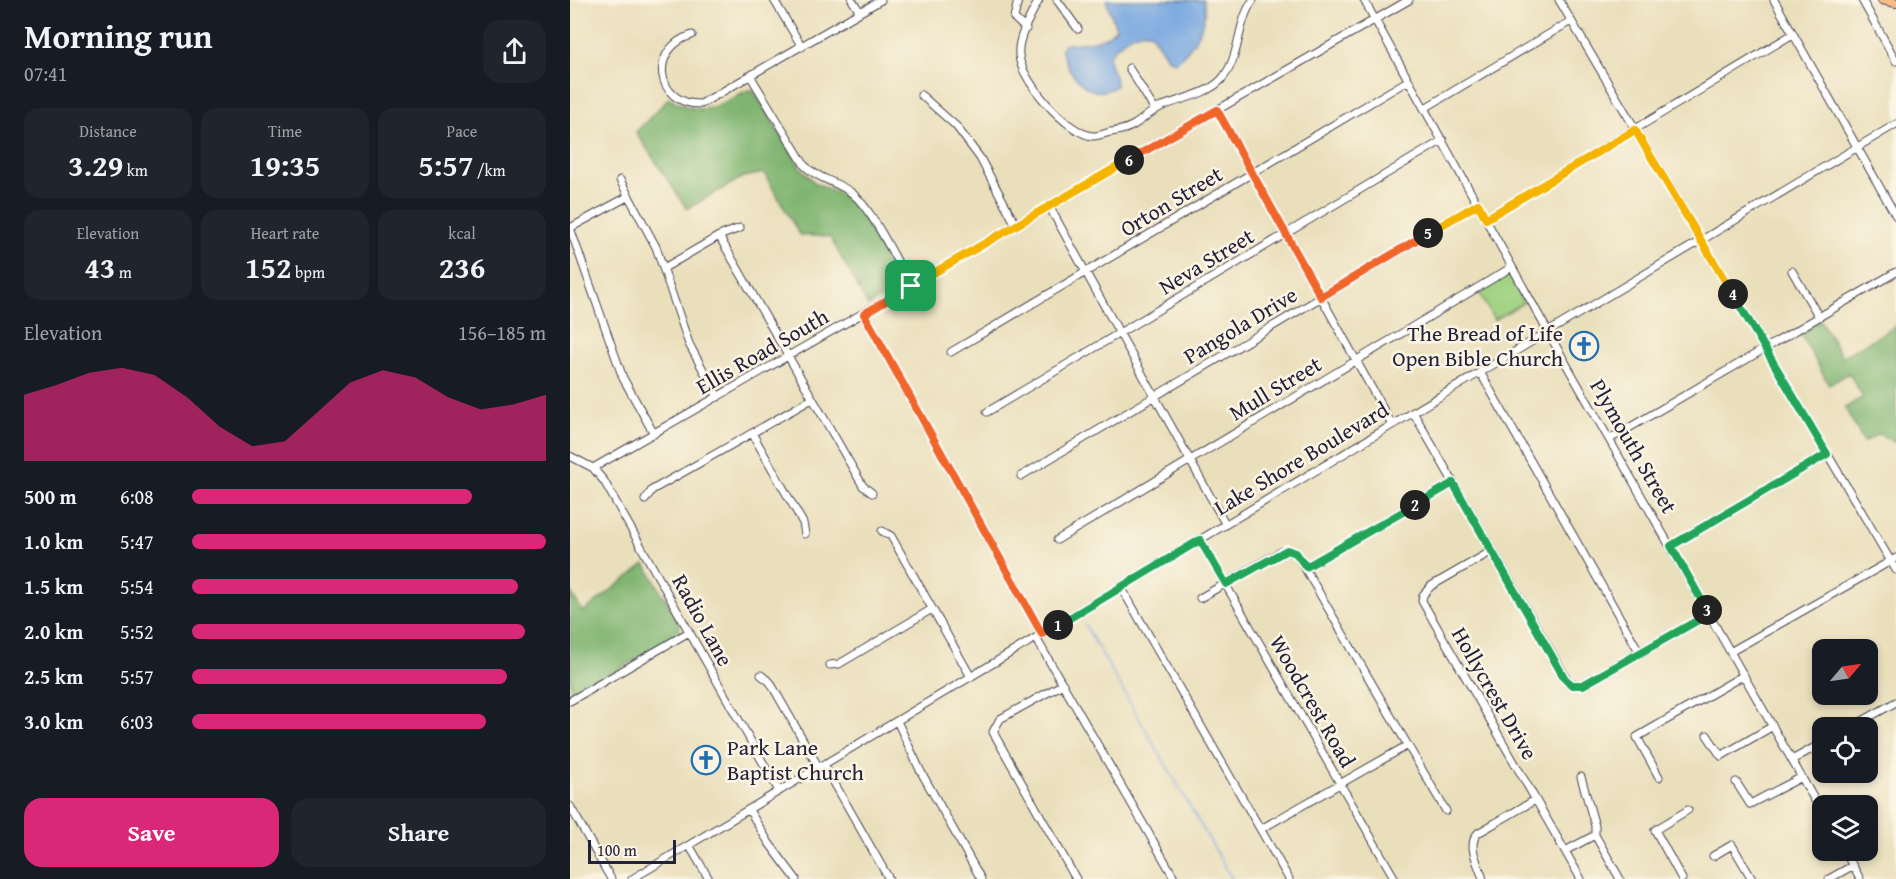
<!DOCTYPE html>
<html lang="en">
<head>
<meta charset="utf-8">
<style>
  :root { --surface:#171b24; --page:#20242c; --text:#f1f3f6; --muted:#9ea1a6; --accent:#db2777 }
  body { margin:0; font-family:"Gentium Book Plus",serif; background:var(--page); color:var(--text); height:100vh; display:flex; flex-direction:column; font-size:22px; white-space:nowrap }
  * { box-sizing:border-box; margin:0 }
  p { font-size:20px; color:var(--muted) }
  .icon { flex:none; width:33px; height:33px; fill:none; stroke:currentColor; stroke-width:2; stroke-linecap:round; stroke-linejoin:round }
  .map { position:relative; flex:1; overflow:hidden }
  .side { display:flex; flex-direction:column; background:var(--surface); width:570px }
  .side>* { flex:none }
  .needle { width:39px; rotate:61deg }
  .buttons { position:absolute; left:1242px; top:639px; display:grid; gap:12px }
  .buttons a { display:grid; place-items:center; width:66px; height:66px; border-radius:12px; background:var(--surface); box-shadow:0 3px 9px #0003; font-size:30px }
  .scale { position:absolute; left:18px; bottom:15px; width:88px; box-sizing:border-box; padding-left:6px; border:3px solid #22223b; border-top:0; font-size:16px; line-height:21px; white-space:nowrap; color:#22223b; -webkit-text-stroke:4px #fcf5e5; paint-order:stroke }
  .pin { position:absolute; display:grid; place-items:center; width:51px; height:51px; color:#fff; margin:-26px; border-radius:12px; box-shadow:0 3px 9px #0006 }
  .km { position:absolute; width:30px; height:30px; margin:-15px; border-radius:50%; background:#222; color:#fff; font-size:16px; line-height:30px; text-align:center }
  .round { display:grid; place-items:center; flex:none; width:63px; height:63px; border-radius:18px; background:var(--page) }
  .headline { display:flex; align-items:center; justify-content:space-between; height:102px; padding:0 24px }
  h1 { font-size:33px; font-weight:600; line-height:45px }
  .metrics { display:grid; grid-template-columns:repeat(3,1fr); gap:9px; height:102px; padding:6px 24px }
  .metrics div { display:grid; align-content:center; border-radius:15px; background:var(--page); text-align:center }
  .metrics b { font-size:30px; font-weight:600 }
  .metrics small { font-size:16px; font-weight:400 }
  .metrics p { font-size:16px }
  .chart { height:168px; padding:12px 24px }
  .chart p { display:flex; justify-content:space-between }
  .chart svg { width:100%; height:108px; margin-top:6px; fill:var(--accent); opacity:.7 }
  .cta { display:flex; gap:12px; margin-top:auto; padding:12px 24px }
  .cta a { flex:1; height:69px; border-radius:18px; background:var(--accent); color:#fff; font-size:24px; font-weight:600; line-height:69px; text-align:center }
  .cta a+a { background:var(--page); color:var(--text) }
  ul { padding:0 24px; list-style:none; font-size:20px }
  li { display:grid; grid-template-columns:96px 72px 1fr; align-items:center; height:45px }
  li i { height:15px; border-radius:8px; background:var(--accent) }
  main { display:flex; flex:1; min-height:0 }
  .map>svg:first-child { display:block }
</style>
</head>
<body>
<main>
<section class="side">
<div class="headline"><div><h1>Morning run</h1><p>07:41</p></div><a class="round"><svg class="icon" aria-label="share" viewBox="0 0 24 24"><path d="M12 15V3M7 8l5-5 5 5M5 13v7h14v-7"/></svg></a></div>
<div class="metrics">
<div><p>Distance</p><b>3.29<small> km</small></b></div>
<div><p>Time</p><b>19:35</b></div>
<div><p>Pace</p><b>5:57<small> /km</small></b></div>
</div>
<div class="metrics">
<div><p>Elevation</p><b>43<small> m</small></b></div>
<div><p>Heart rate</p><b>152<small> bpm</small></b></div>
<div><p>kcal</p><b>236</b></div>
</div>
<div class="chart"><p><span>Elevation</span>156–185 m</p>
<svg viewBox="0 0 160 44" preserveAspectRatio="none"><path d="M0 44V17L10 13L20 8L30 6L40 9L50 18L60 30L70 38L80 36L90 24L100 12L110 7L120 10L130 18L140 23L150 21L160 17V44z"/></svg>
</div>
<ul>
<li><b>500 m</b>6:08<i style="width:79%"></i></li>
<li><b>1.0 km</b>5:47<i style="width:100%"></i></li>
<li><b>1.5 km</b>5:54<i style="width:92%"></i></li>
<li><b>2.0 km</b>5:52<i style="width:94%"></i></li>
<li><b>2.5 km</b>5:57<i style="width:89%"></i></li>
<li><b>3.0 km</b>6:03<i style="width:83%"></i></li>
</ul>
<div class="cta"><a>Save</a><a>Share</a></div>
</section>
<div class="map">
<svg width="1326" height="879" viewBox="0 0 1326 879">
  <rect width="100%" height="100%" fill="#fcf5e5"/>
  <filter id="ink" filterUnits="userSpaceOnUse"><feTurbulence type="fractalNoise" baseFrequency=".0167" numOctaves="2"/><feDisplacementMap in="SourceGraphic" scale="12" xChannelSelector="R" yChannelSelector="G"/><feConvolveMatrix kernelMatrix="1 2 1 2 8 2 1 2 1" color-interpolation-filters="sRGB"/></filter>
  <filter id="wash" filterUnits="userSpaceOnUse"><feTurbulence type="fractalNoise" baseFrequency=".008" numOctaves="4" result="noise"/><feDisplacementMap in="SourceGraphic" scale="24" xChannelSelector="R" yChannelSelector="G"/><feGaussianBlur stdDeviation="1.35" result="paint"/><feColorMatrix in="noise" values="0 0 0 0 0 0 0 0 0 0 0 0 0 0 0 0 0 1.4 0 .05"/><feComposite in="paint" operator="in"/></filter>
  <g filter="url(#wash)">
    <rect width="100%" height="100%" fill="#eadfbb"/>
    <path fill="#a1d383" stroke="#627a5f" stroke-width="1.5" d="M938,272L953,303L924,320L908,290Z"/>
    <path fill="#80b571" stroke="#516c56" stroke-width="1.5" d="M178,90H183L230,167L245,183L273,195L289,209L332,284L298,306L260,237L230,235L194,173L173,177L117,209L66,132L99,98C134,119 145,106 178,90Z
      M1250,320L1272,357L1326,326V443L1309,434L1294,442L1275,408L1293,397L1279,373L1259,385L1230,333Z
      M75,564L109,622L110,635L1,696L0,591L13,612Z"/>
    <path fill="#74a6e0" stroke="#4b648e" stroke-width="1.5" d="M536,0H633C640,22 622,50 605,62L597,58L581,33C566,27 547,44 539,56C538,67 548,75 546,86C520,104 497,73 491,49L493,45C513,41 532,45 546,28Z"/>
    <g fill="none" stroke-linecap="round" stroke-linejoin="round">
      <path stroke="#74a6e0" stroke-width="1.5" d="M515,625L662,879"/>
    </g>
  </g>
  <g filter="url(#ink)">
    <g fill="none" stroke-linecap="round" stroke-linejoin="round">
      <g stroke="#403e4e" stroke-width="9">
        <path id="minor" d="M204,0L232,47
          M282,0L290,12
          M448,0L444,18L456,29
          M469,0C461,15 447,38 449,55C450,80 499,135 523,136C530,136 535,133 541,132C570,128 569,117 593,106C612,98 636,95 651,80C671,58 666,24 683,0
          M487,0L508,29
          M794,0L987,348L1252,813
          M989,0L1326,570
          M1204,0L1326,216
          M1292,0L1326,61
          M122,35C78,48 85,105 131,104L311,0
          M559,68L585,110
          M181,77L235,166C249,180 269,182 283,194C304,212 326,261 341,286
          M351,95L386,126L410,158L446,225
          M855,108L1001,21
          M647,110L822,425
          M50,180L86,247L119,344L148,397
          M479,206L656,525
          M916,219L1223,34
          M0,228L53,378L84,434
          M0,228L59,196
          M149,236L293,486L302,493
          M94,268L149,236L170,228
          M1222,271L1249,317
          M294,314L472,634
          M381,352L839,80
          M910,372L1070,653
          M417,412L873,140
          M843,412L999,683L1013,685L1139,614
          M182,433L233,523L235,534
          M1040,439L1326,272
          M0,456L23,468L34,481L209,791
          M23,468L839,0
          M451,476L908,204
          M75,500L82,490L242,399
          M312,531L321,536L401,677
          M487,540L942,267
          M630,540L825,879
          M1101,546L1257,454
          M922,551L861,586L853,595L852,601L1011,879
          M736,567L883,483
          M551,587L719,879
          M630,598L712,551L726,553L876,811
          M466,638L605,879
          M1160,652L1326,558
          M260,665L269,664L362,609
          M191,675L200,682L249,768
          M493,684L430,719L423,732L506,879
          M0,701L119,632
          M327,721L350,770L411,879
          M1280,728L1326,702
          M1137,735L1151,756L1203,726
          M1222,760L1252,743
          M254,765L319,879
          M1011,777L1025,826V835
          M1089,777L1067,737L1174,675
          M1166,782L1180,804L1232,777
          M0,806L41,879
          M179,810L199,843L226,879
          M691,829L838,745
          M1025,835L1050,879
          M119,845L139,879
          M1274,850L1290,879
          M995,851L1025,835
          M1143,856L1162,845L1182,879
          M62,879L1326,124
          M913,879C909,865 896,845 908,833L965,800
          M1112,879L1085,830L1118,810
          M1259,879L1282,866"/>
      </g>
      <g stroke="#403e4e" stroke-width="10">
        <path id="major" d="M1312,0L1326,3"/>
      </g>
      <use href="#minor" stroke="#fff" stroke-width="7"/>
      <use href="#major" stroke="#f8bd89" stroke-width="8"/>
    </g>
  </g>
  <g fill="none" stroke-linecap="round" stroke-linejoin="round" filter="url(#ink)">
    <g stroke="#fff" stroke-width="12">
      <path id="split-1" d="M341,286L294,314L472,634L488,625"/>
    </g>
    <g stroke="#fff" stroke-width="12">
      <path id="split-2" d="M488,625L630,540L656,584L717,550L726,553L736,567L845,505"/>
    </g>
    <g stroke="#fff" stroke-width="12">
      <path id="split-3" d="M845,505L883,483L995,679L1002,685H1013L1139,614L1137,610"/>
    </g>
    <g stroke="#fff" stroke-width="12">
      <path id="split-4" d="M1137,610L1101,546L1257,454L1163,294"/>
    </g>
    <g stroke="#fff" stroke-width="12">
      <path id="split-5" d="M858,233L908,204L916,219L1065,130L1163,294"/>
    </g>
    <g stroke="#fff" stroke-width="12">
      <path id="split-6" d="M559,160L647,110L751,297L858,233"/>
    </g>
    <g stroke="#fff" stroke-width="12">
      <path id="split-7" d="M341,286L559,160"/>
    </g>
    <use href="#split-1" stroke="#f0652b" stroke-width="8"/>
    <use href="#split-2" stroke="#22a559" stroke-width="8"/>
    <use href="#split-3" stroke="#22a559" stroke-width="8"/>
    <use href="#split-4" stroke="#22a559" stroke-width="8"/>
    <use href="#split-5" stroke="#f5b400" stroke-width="8"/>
    <use href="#split-6" stroke="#f0652b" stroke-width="8"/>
    <use href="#split-7" stroke="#f5b400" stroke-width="8"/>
  </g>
  <defs>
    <g id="church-ring" transform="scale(1.5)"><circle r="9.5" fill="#fcf5e5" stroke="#1f6fb2" stroke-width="1.5"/><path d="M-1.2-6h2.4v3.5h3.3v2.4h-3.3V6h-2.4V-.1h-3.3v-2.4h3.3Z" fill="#1f6fb2"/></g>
  </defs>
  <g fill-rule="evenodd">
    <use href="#church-ring" x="1014" y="346"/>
    <use href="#church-ring" x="136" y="760"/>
  </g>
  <g text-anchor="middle" stroke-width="5" stroke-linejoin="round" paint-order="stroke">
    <g font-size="22" fill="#22223b" stroke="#fcf5e5">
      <text transform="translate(601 201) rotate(-31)" y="8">Orton Street</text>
      <text transform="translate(636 261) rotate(-31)" y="8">Neva Street</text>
      <text transform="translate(670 325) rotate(-31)" y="8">Pangola Drive</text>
      <text transform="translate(192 351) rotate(-30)" y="8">Ellis Road South</text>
      <text transform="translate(705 388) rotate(-31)" y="8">Mull Street</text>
      <text transform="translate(1064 446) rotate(60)" y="8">Plymouth Street</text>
      <text transform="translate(731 458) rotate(-31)" y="8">Lake Shore Boulevard</text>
      <text transform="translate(133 620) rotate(61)" y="8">Radio Lane</text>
      <text transform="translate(925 693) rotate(60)" y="8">Hollycrest Drive</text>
      <text transform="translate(743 701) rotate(60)" y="8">Woodcrest Road</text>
    </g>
    <g font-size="22" fill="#22223b" stroke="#fcf5e5" text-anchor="end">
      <text x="993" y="341">The Bread of Life<tspan x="993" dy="25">Open Bible Church</tspan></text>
      <text x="157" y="755" text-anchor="start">Park Lane<tspan x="157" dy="25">Baptist Church</tspan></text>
    </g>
  </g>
</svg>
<div class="buttons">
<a><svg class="needle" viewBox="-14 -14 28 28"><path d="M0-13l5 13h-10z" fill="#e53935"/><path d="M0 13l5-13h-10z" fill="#9ea1a6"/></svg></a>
<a><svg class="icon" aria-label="locate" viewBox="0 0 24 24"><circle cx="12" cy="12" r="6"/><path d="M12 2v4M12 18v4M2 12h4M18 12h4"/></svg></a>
<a><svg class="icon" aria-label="layers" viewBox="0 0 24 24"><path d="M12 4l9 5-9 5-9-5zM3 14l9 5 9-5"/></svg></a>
</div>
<div class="scale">100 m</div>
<div class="pin" style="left:341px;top:286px;background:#1e9e55"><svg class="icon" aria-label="arrive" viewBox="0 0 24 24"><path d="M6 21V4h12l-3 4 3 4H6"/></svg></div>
<b class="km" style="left:488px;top:625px">1</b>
<b class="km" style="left:845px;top:505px">2</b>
<b class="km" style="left:1137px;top:610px">3</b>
<b class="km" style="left:1163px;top:294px">4</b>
<b class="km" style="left:858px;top:233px">5</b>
<b class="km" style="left:559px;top:160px">6</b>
</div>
</main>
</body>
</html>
